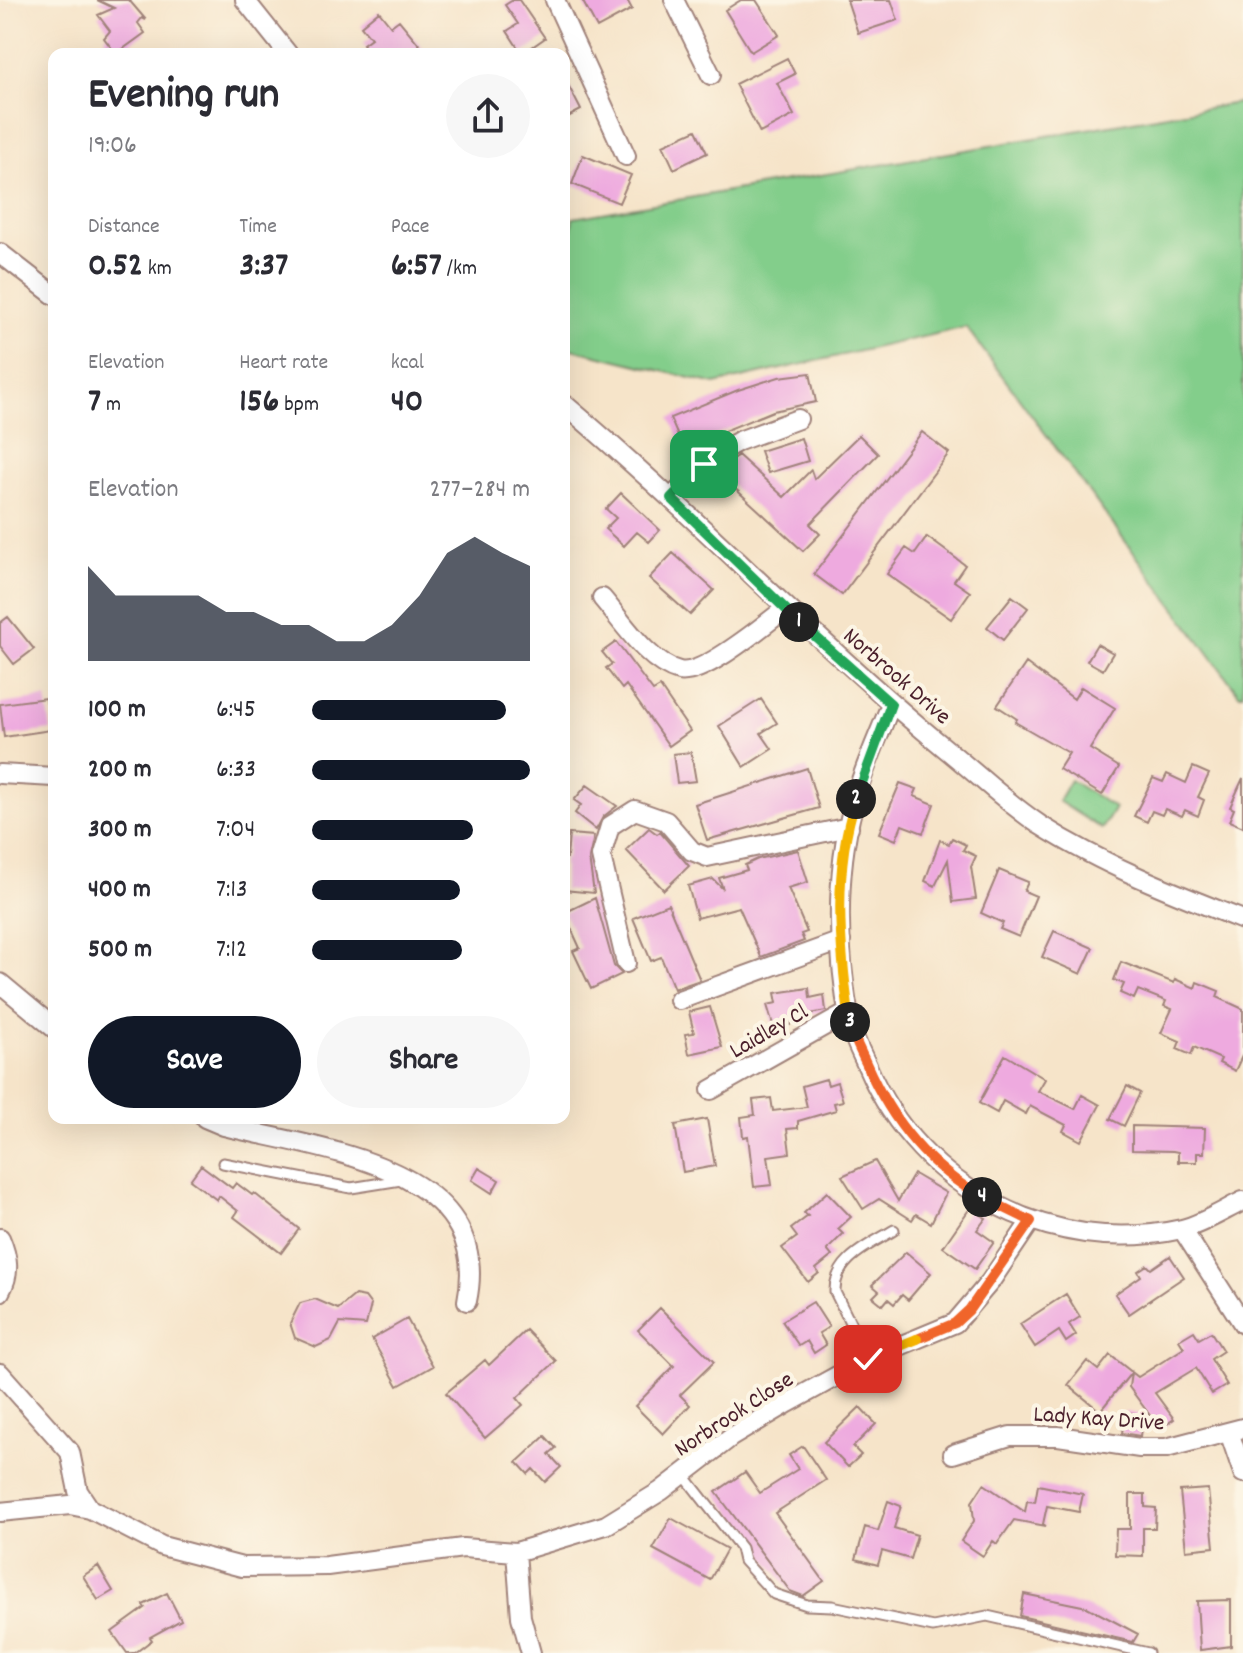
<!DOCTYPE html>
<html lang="en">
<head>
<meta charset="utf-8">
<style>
  :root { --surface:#fff; --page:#f7f7f7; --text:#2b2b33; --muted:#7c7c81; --accent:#111827 }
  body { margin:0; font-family:Dekko,sans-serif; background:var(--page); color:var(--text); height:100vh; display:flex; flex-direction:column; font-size:30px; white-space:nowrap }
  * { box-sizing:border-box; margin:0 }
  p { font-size:26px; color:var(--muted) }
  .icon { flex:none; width:44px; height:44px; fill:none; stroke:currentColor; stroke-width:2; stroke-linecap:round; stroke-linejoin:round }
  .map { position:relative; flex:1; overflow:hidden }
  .panel { position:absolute; left:48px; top:48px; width:522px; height:1076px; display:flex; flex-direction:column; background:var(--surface); border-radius:16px; box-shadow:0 8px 32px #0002 }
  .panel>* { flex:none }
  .pin { position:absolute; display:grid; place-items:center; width:68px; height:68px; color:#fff; margin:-34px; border-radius:16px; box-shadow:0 4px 12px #0006 }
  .km { position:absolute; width:40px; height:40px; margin:-20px; border-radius:50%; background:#222; color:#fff; font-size:22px; line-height:40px; text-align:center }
  .round { display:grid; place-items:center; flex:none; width:84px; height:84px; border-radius:42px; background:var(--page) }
  .overview { display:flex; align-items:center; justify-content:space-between; height:136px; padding:0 40px }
  h1 { font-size:44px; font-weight:700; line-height:60px }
  .figures { display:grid; grid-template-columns:repeat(3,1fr); gap:12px; height:136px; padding:8px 40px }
  .figures div { display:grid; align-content:center }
  .figures b { font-size:34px; font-weight:700 }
  .figures small { font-size:22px; font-weight:400 }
  .figures p { font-size:22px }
  .chart { height:224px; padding:16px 40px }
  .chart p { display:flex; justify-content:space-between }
  .chart svg { width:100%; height:144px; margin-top:8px; fill:var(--accent); opacity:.7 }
  .cta { display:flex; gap:16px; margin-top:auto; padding:16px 40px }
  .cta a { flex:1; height:92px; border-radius:48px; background:var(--accent); color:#fff; font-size:32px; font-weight:700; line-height:92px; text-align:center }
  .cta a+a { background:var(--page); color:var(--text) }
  ul { padding:0 40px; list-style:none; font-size:26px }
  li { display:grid; grid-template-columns:128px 96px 1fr; align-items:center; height:60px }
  li i { height:20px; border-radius:10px; background:var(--accent) }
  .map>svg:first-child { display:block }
</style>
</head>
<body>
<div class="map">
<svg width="1243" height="1653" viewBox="0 0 1243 1653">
  <rect width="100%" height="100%" fill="#fcf5e5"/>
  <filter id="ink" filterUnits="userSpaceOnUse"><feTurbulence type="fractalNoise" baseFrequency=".0125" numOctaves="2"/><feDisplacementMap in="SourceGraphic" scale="16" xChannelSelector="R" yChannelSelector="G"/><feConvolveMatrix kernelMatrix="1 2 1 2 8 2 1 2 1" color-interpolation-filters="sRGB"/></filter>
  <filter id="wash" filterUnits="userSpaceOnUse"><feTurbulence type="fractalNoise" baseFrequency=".006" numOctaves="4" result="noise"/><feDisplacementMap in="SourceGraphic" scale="32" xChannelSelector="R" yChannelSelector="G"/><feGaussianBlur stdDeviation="1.8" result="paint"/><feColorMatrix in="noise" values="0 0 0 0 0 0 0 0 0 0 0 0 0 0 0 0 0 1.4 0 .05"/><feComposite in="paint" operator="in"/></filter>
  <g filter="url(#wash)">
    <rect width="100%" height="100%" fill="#f6e4c9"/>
    <path fill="#83ce8b" stroke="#66765b" stroke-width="2" d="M1243,102V694H1239L966,327L715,384L564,347V276L573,218Z
      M1070,780L1115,808L1102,829L1058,801Z"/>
    <g id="blocks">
      <path fill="#eeaadf" d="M97,0H129L146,20L142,18L138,23L145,33L116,54L104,38L110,31L98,15L114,8Z
        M513,0H519L545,38L522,54L507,31L518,24L505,5Z
        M582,0H627L632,9L597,28Z
        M741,0H756L779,35L751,52L725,10Z
        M847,0H891L898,20L858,33Z
        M379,11L391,26L399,20L427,54H371L363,44L371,38L361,26Z
        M787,58L795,74L777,83L794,115L760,133L735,84Z
        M564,77L581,110L564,119Z
        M696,130L707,153L674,169L663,145Z
        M583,155L631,175L619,203L572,184Z
        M810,373L816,402L773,411L683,448L670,418L738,390L779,377Z
        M922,432L949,453L842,595L814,574Z
        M859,435L878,454L810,524L820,534L803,551L717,472L738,455L784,497L811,470L814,479Z
        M801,438L808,461L768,473L760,451Z
        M621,493L660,530L649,542L637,532L624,546L605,529L616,518L606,509Z
        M927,537L965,565L954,581L970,592L951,619L887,574L906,548L915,554Z
        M673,553L714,590L690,615L649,578Z
        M1012,596L1028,608L1003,640L987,627Z
        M8,617L34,649L14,664L0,646V623Z
        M616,642L653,691L660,687L690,731L669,746L626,685L622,689L606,668L612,664L602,652Z
        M1097,644L1113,653L1103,670L1087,661Z
        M1026,663L1074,699L1081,687L1115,708L1090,749L1119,767L1102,795L1059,769L1069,753L1015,722L1017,719L997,706Z
        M46,698L51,730L4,737L0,704Z
        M761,699L777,723L761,733L772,749L744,767L719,726Z
        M691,752L696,781L677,783L673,754Z
        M1193,767L1209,774L1198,797L1204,800L1198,816L1185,810L1182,816L1165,809L1162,815L1152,811L1147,822L1134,816L1153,778L1163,782L1167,774L1186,783Z
        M807,768L819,808L707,840L695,804Z
        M1243,778V827L1229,821L1234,809L1230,807Z
        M900,783L917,789L914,796L934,804L923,833L902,825L896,840L879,833Z
        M587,785L617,806L603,817L596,830L575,813L581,805L574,800Z
        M649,828L657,834L660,832L689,866L664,890L626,850Z
        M569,834L594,836L589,858L594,893L564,890V858H567Z
        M952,838L966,845L963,850L976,856L971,867L976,899L953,902L948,860L935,886L925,881L940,840L949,844Z
        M798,850L808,882L788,888L807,932L801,934L804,941L761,957L739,907L697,918L688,886L713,879L723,889L719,878L747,870L745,865L758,859Z
        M999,870L1028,882L1024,891L1036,896L1019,937L1000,929L1003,923L981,913Z
        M595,898L614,966L622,974L591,989L573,951L580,948L564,913Z
        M668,904L700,980L674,989L661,957L651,961L633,918Z
        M1054,931L1093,948L1081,974L1042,957Z
        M1121,962L1174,983L1175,979L1195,988L1197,982L1219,991L1217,997L1243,1009V1054L1235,1071L1219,1063L1221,1059L1194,1047L1191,1055L1177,1049L1180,1041L1161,1033L1172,1009L1164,1006L1166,1001L1138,990L1134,999L1120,993L1124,984L1114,980Z
        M809,988L810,998L824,995L826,1011L789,1018L790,1025L774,1028L767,1005L777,1003L775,993Z
        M710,1007L722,1047L689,1054L685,1034L694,1033L689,1012Z
        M1005,1055L1045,1079L1038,1091L1075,1109L1082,1095L1100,1105L1081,1141L1063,1131L1066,1125L1030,1106L1026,1114L1003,1101L997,1113L979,1103Z
        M826,1079L828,1085L837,1082L843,1101L834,1103L836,1110L798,1121V1128L787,1129L790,1153L768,1156L772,1185L754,1187L748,1136L743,1137L741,1117L755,1115L753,1100L771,1098L773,1111L807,1107L802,1086Z
        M1127,1086L1140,1093L1124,1126L1110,1119Z
        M707,1119L715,1166L683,1172L675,1125Z
        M1132,1126L1205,1128L1204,1153H1197V1162H1178V1152L1173,1151L1132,1150Z
        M875,1161L898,1201L914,1174L946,1193L931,1223L916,1214L912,1220L879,1199L863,1209L842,1176Z
        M201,1165L232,1188L236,1183L252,1195L254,1193L299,1229L281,1253L234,1217L238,1211L219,1196L217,1200L190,1180Z
        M479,1168L499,1180L492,1193L472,1180Z
        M827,1192L851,1217L838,1229L843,1234L827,1250L832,1256L816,1269L819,1273L808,1282L782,1248L797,1237L791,1229L808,1216L804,1213Z
        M970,1208L986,1218L977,1230L994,1242L975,1269L943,1247Z
        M906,1252L931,1273L908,1300L902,1295L894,1304L888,1299L883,1305L873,1297L879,1291L872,1285Z
        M1170,1256L1184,1277L1129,1314L1115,1294L1141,1276L1138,1271L1147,1265L1151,1269Z
        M1066,1294L1080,1317L1069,1324L1076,1335L1066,1342L1059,1331L1035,1347L1020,1324Z
        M355,1295L365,1297L371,1305L366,1325L340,1323L331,1340L316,1347L295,1338L290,1323L300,1303L315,1299L338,1309Z
        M813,1302L829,1327L819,1333L826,1345L814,1353L807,1341L799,1346L782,1321Z
        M660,1308L714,1362L680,1395L690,1405L663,1434L635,1406L674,1366L638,1330Z
        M407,1319L433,1366L398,1386L372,1339Z
        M526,1330L556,1361L517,1398L523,1405L485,1438L446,1393L485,1360L489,1365Z
        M1194,1331L1199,1339L1211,1332L1223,1351L1211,1359L1227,1385L1212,1394L1196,1368L1155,1393L1174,1419L1160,1429L1129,1387L1131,1373L1100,1411L1068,1385L1087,1361L1098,1370L1110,1355L1138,1377L1184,1348L1179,1340Z
        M860,1407L876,1424L853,1447L861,1455L848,1467L824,1442Z
        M1125,1412L1143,1415L1140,1436L1122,1433Z
        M545,1436L556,1448L549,1454L561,1467L545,1482L533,1469L528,1474L517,1462Z
        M803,1446L826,1480L775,1513L824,1581L803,1596L790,1591L716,1492L745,1472L760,1493L798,1469L789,1455Z
        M984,1484L1025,1512L1027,1501L1035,1502L1038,1485L1083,1494L1079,1512L1047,1506L1043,1524L1046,1526L1014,1520L997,1544L993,1541L983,1556L961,1541L974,1521L972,1502Z
        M1208,1489L1214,1547L1186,1550L1180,1491Z
        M1130,1494H1145V1507L1156,1508L1155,1528H1143V1556L1115,1555L1116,1529H1130Z
        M888,1501L901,1506L894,1528L917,1535L910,1559L882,1551L878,1565L856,1559L865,1527L878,1531Z
        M671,1518L727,1549L710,1580L653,1549Z
        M98,1566L113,1591L98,1600L83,1576Z
        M167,1593L181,1620L150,1637L152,1640L135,1653H127L112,1632L145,1608L143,1605Z
        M1024,1594L1087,1607L1138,1634L1133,1642L1020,1616Z
        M1231,1600V1646L1200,1650L1197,1601Z"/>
    </g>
  </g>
  <g filter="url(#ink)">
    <use href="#blocks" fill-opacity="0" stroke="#a0827a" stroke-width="2"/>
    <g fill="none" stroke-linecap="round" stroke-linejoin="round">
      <g stroke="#a0827a" stroke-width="13">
        <path id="lane" d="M223,1163L351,1188L401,1180
          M868,1359L835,1292C834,1259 870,1245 894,1230
          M683,1474L741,1548L744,1561L774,1594L807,1605L832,1606L933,1627L987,1616L1148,1653"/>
      </g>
      <g stroke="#a0827a" stroke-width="22">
        <path id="street" d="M245,0L288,54
          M555,0L626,156
          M674,0L711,75
          M0,253L54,295
          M564,404C696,515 813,640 946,749C977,774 1007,803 1040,825C1103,865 1174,893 1243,920
          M671,498L716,454L739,441L798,419
          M602,598C622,621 648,663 679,671C703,677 765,624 785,609
          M891,704C878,738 862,771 853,806C835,875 837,954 850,1023C853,1039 862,1054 868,1068C920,1189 1052,1258 1182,1229C1203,1224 1224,1210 1243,1201
          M0,774L54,777
          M626,963L601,856L610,826L635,810L666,821L692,851L707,857L849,827
          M0,983L54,1028
          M679,1000L841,941
          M711,1090L849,1012
          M205,1118L224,1126C317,1149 495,1165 467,1301
          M1182,1229L1243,1324
          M0,1238C8,1257 11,1273 0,1292
          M0,1373L70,1452L78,1491L90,1509L162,1546L242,1567L327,1566L463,1548L516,1552L606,1525L661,1491L731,1437L788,1403L868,1359L955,1323L990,1282L1031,1221
          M1229,1432L1243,1473
          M953,1454L1010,1436H1058L1140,1448H1166L1243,1428
          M0,1512L70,1505L90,1509
          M516,1552L521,1617L531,1653"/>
      </g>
      <use href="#lane" stroke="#fff" stroke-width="9"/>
      <use href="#street" stroke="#fff" stroke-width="18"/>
    </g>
  </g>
  <g fill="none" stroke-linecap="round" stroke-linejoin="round" filter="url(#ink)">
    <g stroke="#fff" stroke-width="16">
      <path id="split-1" d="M704,464L671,498L799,622"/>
    </g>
    <g stroke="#fff" stroke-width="16">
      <path id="split-2" d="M799,622L891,704L856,799"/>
    </g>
    <g stroke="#fff" stroke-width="16">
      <path id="split-3" d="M850,1022C840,950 832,870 856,799"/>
    </g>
    <g stroke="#fff" stroke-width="16">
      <path id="split-4" d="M850,1022C852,1036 860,1050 866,1063C890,1118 928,1167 982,1197"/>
    </g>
    <g stroke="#fff" stroke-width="16">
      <path id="split-5" d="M917,1339L955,1323L969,1310L1031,1221L982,1197"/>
    </g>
    <g stroke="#fff" stroke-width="16">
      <path id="split-6" d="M868,1359L917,1339"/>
    </g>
    <use href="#split-1" stroke="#22a559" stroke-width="10"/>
    <use href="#split-2" stroke="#22a559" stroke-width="10"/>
    <use href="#split-3" stroke="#f5b400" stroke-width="10"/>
    <use href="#split-4" stroke="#f0652b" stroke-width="10"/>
    <use href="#split-5" stroke="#f0652b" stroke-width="10"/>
    <use href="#split-6" stroke="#f5b400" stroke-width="10"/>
  </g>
  <g text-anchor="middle" stroke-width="8" stroke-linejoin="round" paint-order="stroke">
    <g font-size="24" fill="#4a1f2b" stroke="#fcf5e5">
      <text transform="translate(898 675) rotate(41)" y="8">Norbrook Drive</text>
      <text transform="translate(768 1030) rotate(-30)" y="8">Laidley Cl</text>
      <text transform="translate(733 1413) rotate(-33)" y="8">Norbrook Close</text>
      <text transform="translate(1099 1417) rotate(4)" y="8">Lady Kay Drive</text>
    </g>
  </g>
</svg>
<div class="pin" style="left:704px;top:464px;background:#1e9e55"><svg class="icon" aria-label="arrive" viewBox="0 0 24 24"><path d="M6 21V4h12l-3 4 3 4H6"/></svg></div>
<div class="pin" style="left:868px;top:1359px;background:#d93025"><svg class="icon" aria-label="check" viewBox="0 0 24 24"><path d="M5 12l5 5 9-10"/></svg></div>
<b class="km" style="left:799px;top:622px">1</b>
<b class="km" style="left:856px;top:799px">2</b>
<b class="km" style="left:850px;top:1022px">3</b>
<b class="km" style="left:982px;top:1197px">4</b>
<section class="panel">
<div class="overview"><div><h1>Evening run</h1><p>19:06</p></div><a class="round"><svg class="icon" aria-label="share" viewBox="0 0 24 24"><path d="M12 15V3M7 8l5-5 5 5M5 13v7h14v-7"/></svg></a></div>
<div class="figures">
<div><p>Distance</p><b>0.52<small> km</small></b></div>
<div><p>Time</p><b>3:37</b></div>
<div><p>Pace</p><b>6:57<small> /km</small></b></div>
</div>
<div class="figures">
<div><p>Elevation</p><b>7<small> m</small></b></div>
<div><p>Heart rate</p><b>156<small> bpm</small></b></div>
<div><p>kcal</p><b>40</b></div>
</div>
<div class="chart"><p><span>Elevation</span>277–284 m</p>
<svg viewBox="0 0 160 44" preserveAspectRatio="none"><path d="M0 44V15L10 24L20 24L30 24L40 24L50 29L60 29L70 33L80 33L90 38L100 38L110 33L120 24L130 11L140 6L150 11L160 15V44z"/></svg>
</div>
<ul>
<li><b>100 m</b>6:45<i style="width:89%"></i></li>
<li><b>200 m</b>6:33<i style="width:100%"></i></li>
<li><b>300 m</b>7:04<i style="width:74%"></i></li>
<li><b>400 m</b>7:13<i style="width:68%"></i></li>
<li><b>500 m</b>7:12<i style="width:69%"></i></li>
</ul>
<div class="cta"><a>Save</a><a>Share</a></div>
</section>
</div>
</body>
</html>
